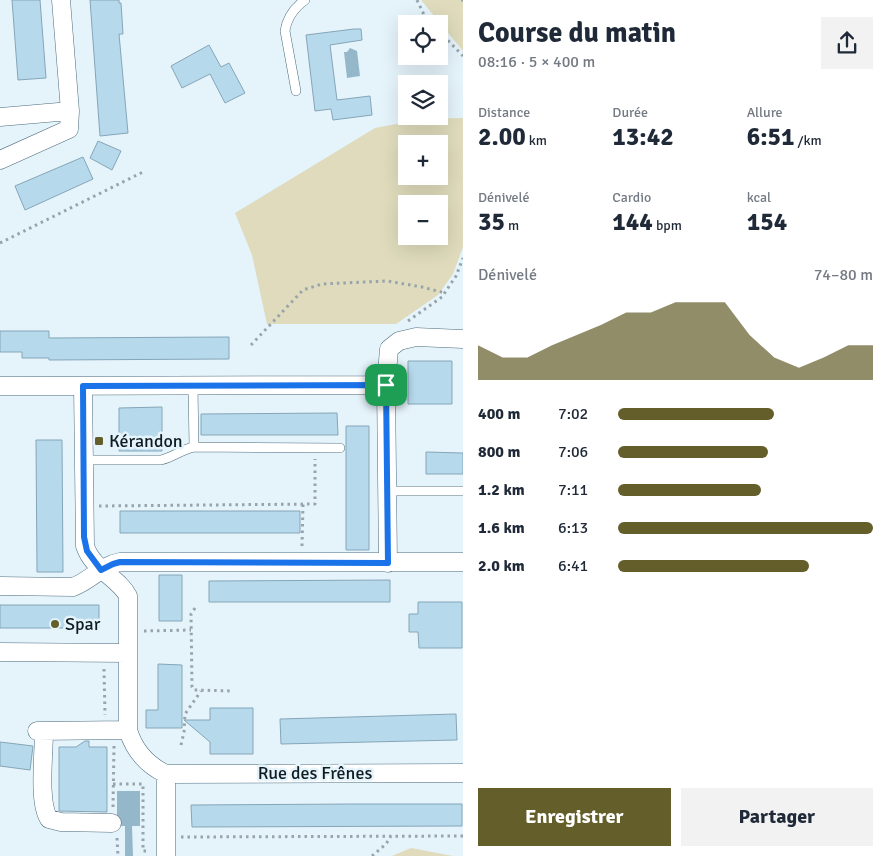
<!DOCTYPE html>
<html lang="fr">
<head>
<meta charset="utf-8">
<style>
  :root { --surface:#fff; --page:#f2f2f3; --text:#1f2937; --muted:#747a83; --accent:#645e2a }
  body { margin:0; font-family:Signika,sans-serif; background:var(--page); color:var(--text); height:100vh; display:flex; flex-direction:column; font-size:19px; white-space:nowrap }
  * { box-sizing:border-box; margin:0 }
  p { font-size:16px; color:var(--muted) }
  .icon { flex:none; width:28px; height:28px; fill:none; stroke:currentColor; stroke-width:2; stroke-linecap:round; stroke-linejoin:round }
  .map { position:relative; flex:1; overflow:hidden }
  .panel { display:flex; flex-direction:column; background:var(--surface); width:425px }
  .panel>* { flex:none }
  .tools { position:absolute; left:398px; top:15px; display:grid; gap:10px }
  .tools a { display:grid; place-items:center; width:50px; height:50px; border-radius:0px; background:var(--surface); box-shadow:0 5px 20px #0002; font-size:25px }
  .pin { position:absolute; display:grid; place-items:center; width:42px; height:42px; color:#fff; margin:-21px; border-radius:10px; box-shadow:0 2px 8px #0006 }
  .round { display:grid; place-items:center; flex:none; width:52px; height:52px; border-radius:0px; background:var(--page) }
  .headline { display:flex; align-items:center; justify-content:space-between; height:85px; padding:0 15px }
  h1 { font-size:28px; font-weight:700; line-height:38px }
  .metrics { display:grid; grid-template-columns:repeat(3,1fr); gap:8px; height:85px; padding:5px 15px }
  .metrics div { display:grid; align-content:center }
  .metrics b { font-size:25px; font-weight:700 }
  .metrics small { font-size:14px; font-weight:400 }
  .metrics p { font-size:14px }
  .chart { height:140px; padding:10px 15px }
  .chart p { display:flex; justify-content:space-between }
  .chart svg { width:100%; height:90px; margin-top:5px; fill:var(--accent); opacity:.7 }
  .primary-button { display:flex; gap:10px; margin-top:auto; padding:10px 15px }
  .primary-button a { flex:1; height:58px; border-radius:0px; background:var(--accent); color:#fff; font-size:20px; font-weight:700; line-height:58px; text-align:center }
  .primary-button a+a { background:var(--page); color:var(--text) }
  ul { padding:0 15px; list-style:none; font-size:16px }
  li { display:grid; grid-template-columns:80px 60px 1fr; align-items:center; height:38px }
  li i { height:12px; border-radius:6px; background:var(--accent) }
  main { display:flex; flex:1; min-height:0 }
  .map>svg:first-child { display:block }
</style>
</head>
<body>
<main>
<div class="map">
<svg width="463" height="856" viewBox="0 0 463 856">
  <rect width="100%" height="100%" fill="#e5f3fb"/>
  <path fill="#dfdbbc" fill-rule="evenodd" d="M421,0H463V51Z
    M463,118V247L453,274L438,295L396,324H267L252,255L235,213L375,128L422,119ZM406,144H439V176H406ZM406,204H439V236H406Z
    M411,848L453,856H392Z"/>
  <path fill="#95b7ca" d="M350,48L357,51L360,76L347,78L344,52H347Z
    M117,791H140V826H132L133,856H125V826H117Z"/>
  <path fill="#b7d9ec" stroke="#85a6b8" d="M12,0H40L46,78L18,80Z
    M90,0H119V3H121L123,34H119L128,133L100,136Z
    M354,29H361L362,40L330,45L337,100L370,96L372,115L333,120L331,109L315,111L306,35Z
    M209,45L221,67L229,63L245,93L225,103L210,74L182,88L171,66Z
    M98,141L121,151L112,170L90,158Z
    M83,157L93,179L25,210L15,186Z
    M0,331H49V338L229,337V359L49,360V358H22V352H0Z
    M408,361H452V404H408Z
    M162,407V451H119V408Z
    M337,413L338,435H201V414Z
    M346,426H369V550H346Z
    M36,440H62L63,572H37Z
    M426,452L463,453V474H426Z
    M120,511H300V533H120Z
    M159,575H182V621H159Z
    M390,580V602H209V581Z
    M418,602H462V648H419L418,632H409V614H418Z
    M0,605H99V628H0Z
    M158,664L182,665V728H146V710H158Z
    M210,708H253V754H210V742L184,720H210Z
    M456,714L457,740L281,744L280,719Z
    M85,741H89V747H107V812L59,811V747H76Z
    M0,742L33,746L30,770L0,766Z
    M353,804H462V826L192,827L191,805Z"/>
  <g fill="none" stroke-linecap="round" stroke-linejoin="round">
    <g stroke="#4d6c7d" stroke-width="10">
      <path id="lane" d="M296,91L285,31C287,17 294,8 305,0
        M193,386L194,447
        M83,460H161C173,457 183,449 194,447L340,448
        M387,491H463"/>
    </g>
    <g stroke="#4d6c7d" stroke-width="19">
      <path id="street" d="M0,117L70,111
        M0,160L69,129L70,111L61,0
        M0,386L386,385
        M83,386L85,546C93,570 119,578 128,596V730C134,750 147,765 166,774L463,773
        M388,563L386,385L389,349L399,341L416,337L463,339
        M0,586L73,587C90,581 102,565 120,562H463
        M0,652L128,653
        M37,731L128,730
        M44,732C44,753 38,803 49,819L61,822L112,823
        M166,774V856"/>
    </g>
    <path stroke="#97a4ac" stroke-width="3" stroke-dasharray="2.5 4" stroke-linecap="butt" d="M417,0L426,19L431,24
      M461,0H463
      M439,31L463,56
      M0,243L143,172
      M408,321L442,297L456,276L463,258
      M251,345L303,290L322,284L387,281L422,287L445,293
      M99,506L315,504V459
      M302,546L303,504
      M195,608L191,614L192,687L194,690L232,691
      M144,631L191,630
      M104,669L105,715
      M181,745L184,732L185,714L201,691
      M113,784H143V851H150
      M113,807L114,746
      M181,837L463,836
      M117,838L118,856
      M372,856L386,844L391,836"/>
    <use href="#lane" stroke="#fff" stroke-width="9"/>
    <use href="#street" stroke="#fff" stroke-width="18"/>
  </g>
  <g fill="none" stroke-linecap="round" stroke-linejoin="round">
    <g stroke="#fff" stroke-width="10">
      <path id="route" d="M386,385L388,563L120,562L113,564L101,570L87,551L84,537L83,386Z"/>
    </g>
    <use href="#route" stroke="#1a73e8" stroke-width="6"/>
  </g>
  <g fill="#645e2a" stroke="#e5f3fb" stroke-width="2">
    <rect x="94" y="436" width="10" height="10" rx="2.5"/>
    <circle cx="55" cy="624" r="5"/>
  </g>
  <g text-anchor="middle" stroke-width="5" stroke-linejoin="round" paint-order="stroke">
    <g font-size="18" fill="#0e1b21" stroke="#e5f3fb" text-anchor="start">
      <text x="109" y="447">Kérandon</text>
      <text x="65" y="630">Spar</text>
    </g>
    <g font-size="18" fill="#0e1b21" stroke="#e5f3fb">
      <text x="315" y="779">Rue des Frênes</text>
    </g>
  </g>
</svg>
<div class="tools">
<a><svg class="icon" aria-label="locate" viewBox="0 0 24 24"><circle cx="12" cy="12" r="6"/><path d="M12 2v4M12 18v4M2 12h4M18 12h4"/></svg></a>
<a><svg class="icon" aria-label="layers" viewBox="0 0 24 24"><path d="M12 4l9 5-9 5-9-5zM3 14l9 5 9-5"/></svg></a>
<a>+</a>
<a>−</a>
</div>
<div class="pin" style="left:386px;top:385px;background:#1e9e55"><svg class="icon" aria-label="arrive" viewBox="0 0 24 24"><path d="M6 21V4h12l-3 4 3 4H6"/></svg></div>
</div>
<section class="panel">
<div class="headline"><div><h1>Course du matin</h1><p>08:16 · 5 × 400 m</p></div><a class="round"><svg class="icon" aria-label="share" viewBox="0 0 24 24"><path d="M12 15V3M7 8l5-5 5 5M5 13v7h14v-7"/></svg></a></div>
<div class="metrics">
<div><p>Distance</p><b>2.00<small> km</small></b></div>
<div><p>Durée</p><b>13:42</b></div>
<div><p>Allure</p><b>6:51<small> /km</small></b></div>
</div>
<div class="metrics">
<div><p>Dénivelé</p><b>35<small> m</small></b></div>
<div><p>Cardio</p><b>144<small> bpm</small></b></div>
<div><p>kcal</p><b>154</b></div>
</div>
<div class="chart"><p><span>Dénivelé</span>74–80 m</p>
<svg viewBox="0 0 160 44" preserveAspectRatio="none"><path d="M0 44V27L10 33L20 33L30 27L40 22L50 17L60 11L70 11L80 6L90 6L100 6L110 22L120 33L130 38L140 33L150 27L160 27V44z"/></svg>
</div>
<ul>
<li><b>400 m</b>7:02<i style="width:61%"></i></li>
<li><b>800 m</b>7:06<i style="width:59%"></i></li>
<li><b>1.2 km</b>7:11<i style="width:56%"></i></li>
<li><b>1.6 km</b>6:13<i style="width:100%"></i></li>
<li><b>2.0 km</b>6:41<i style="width:75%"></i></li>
</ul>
<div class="primary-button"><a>Enregistrer</a><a>Partager</a></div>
</section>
</main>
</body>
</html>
